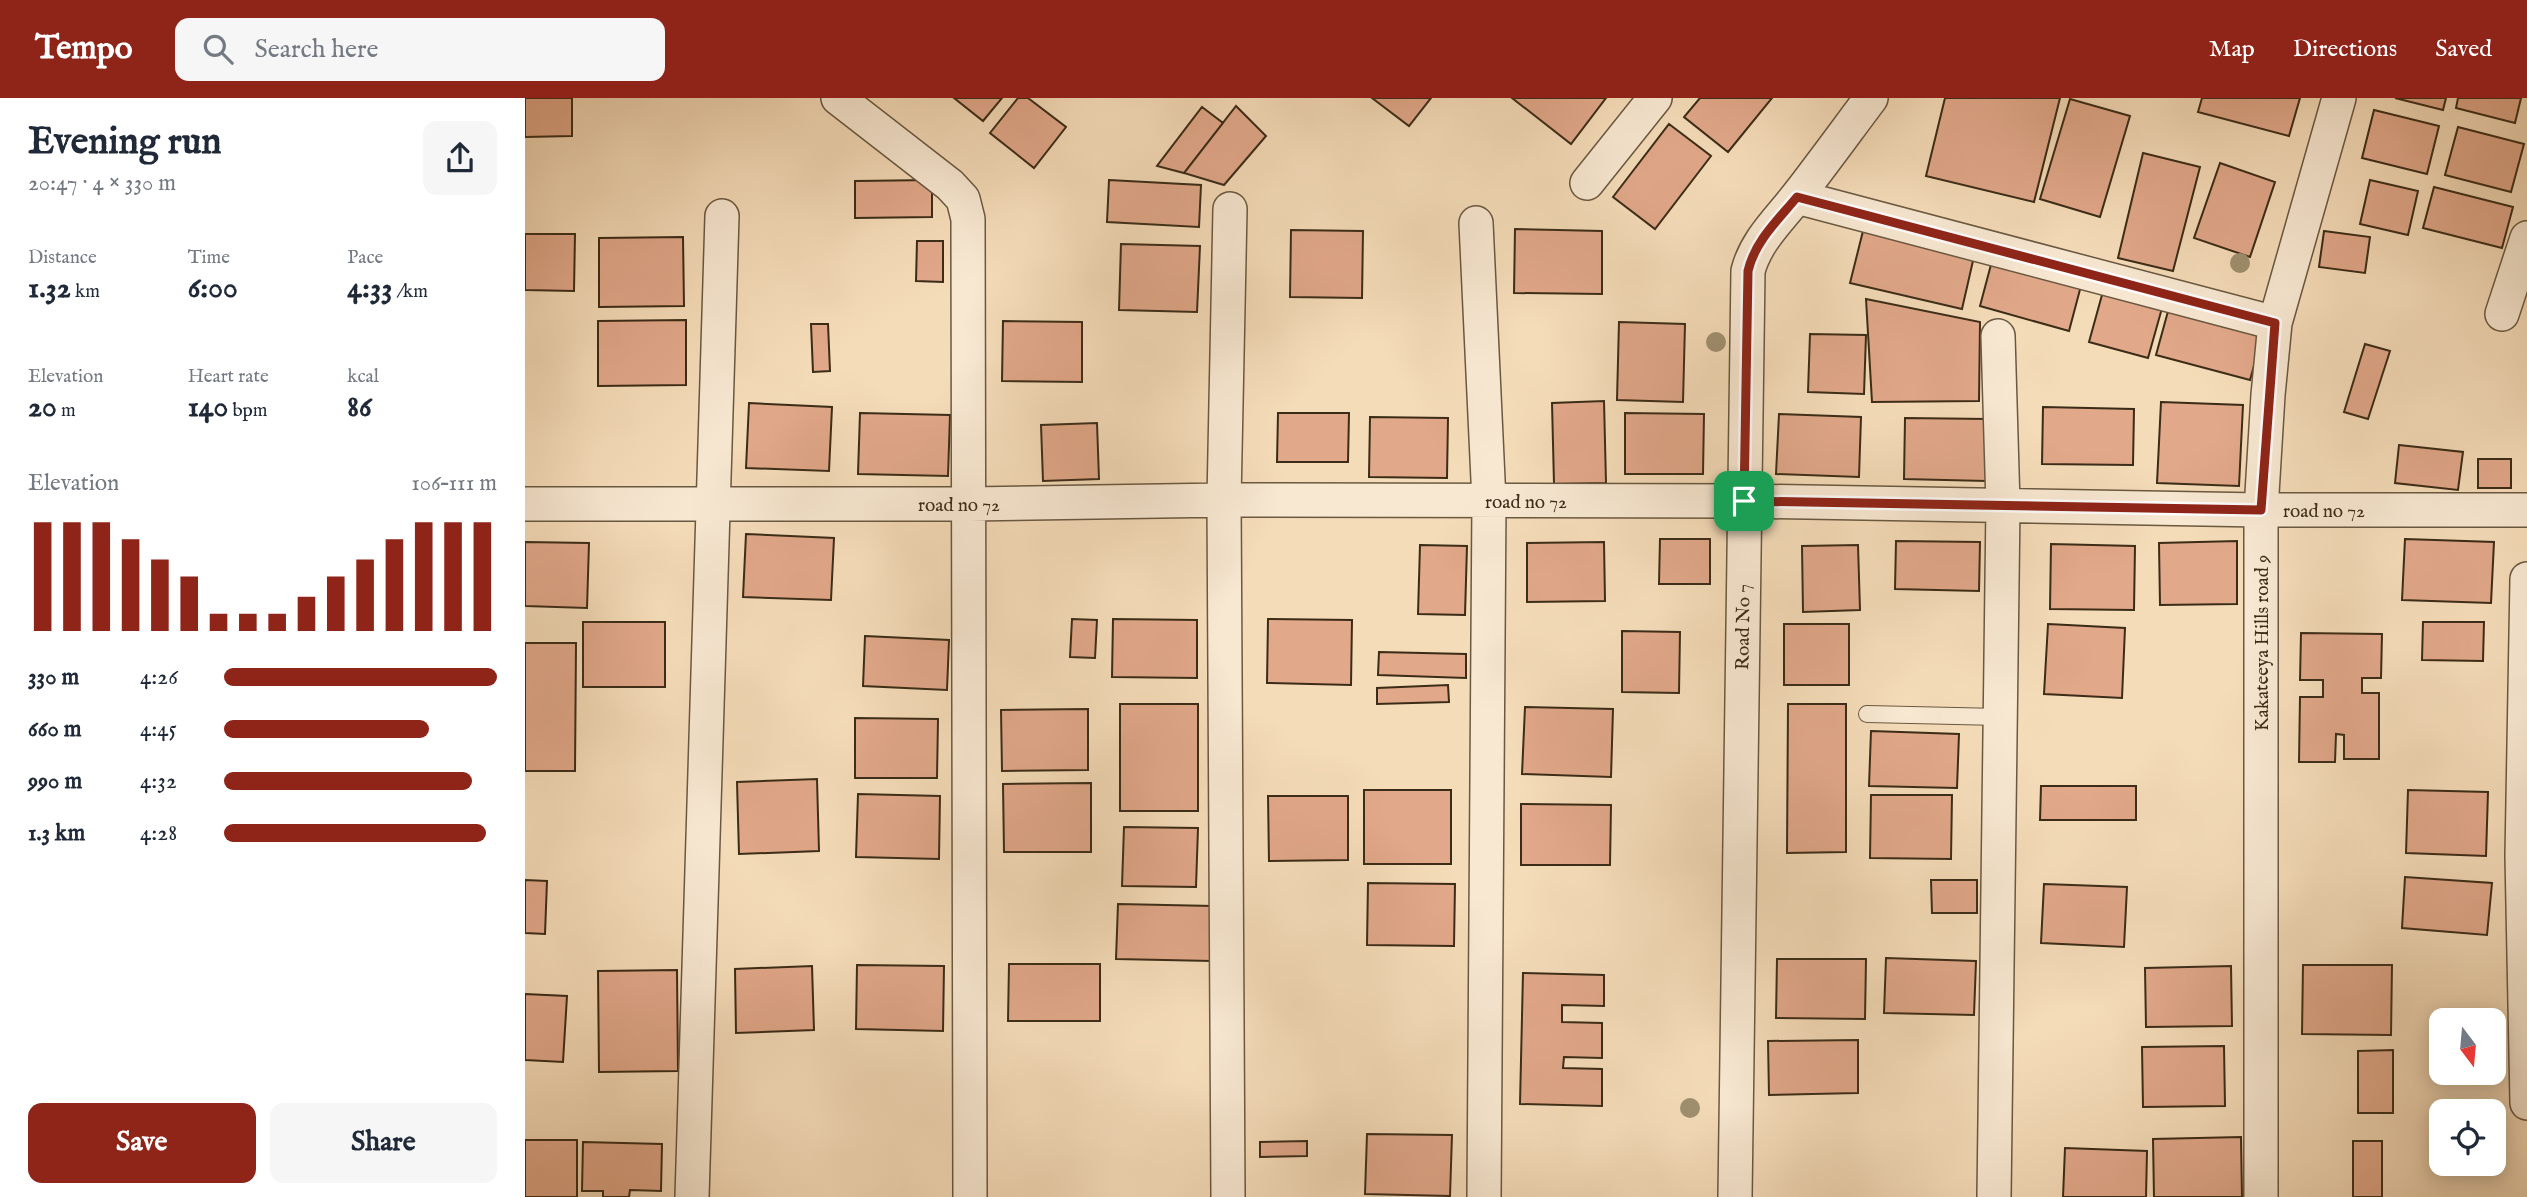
<!DOCTYPE html>
<html lang="en">
<head>
<meta charset="utf-8">
<style>
  :root { --surface:#fff; --page:#f6f6f7; --text:#1f2937; --muted:#747a83; --accent:#8f2418 }
  body { margin:0; font-family:"IM FELL English",serif; background:var(--page); color:var(--text); height:100vh; display:flex; flex-direction:column; font-size:26px; white-space:nowrap }
  * { box-sizing:border-box; margin:0 }
  p { font-size:23px; color:var(--muted) }
  .icon { flex:none; width:38px; height:38px; fill:none; stroke:currentColor; stroke-width:2; stroke-linecap:round; stroke-linejoin:round }
  .map { position:relative; flex:1; overflow:hidden }
  .drawer { display:flex; flex-direction:column; background:var(--surface); width:525px }
  .drawer>* { flex:none }
  .needle { width:46px; rotate:164deg }
  .tools { position:absolute; left:1904px; top:910px; display:grid; gap:14px }
  .tools a { display:grid; place-items:center; width:77px; height:77px; border-radius:14px; background:var(--surface); box-shadow:0 4px 18px #0003; font-size:35px }
  .pin { position:absolute; display:grid; place-items:center; width:60px; height:60px; color:#fff; margin:-30px; border-radius:14px; box-shadow:0 4px 10px #0006 }
  .round { display:grid; place-items:center; flex:none; width:74px; height:74px; border-radius:14px; background:var(--page) }
  .summary { display:flex; align-items:center; justify-content:space-between; height:119px; padding:0 28px }
  h1 { font-size:38px; font-weight:700; line-height:52px }
  .metrics { display:grid; grid-template-columns:repeat(3,1fr); gap:10px; height:119px; padding:7px 28px }
  .metrics div { display:grid; align-content:center }
  .metrics b { font-size:30px; font-weight:700 }
  .metrics small { font-size:19px; font-weight:400 }
  .metrics p { font-size:19px }
  .chart { height:196px; padding:14px 28px }
  .chart p { display:flex; justify-content:space-between }
  .chart svg { width:100%; height:126px; margin-top:7px; stroke:var(--accent); stroke-width:6 }
  .primary-button { display:flex; gap:14px; margin-top:auto; padding:14px 28px }
  .primary-button a { flex:1; height:80px; border-radius:14px; background:var(--accent); color:#fff; font-size:28px; font-weight:700; line-height:80px; text-align:center }
  .primary-button a+a { background:var(--page); color:var(--text) }
  ul { padding:0 28px; list-style:none; font-size:23px }
  li { display:grid; grid-template-columns:112px 84px 1fr; align-items:center; height:52px }
  li i { height:18px; border-radius:9px; background:var(--accent) }
  header { display:flex; align-items:center; gap:42px; box-sizing:border-box; height:98px; padding:0 35px; background:var(--accent); color:#fff }
  header strong { font-size:33px }
  nav { display:flex; gap:38px; margin-inline-start:auto; font-size:24px }
  .search { width:490px; height:63px; background:var(--page); display:flex; align-items:center; gap:18px; box-sizing:border-box; padding:0 24px; border-radius:14px; color:var(--muted); font-size:26px }
  main { display:flex; flex:1; min-height:0 }
  .map>svg:first-child { display:block }
</style>
</head>
<body>
<header>
<strong>Tempo</strong>
<div class="search"><svg class="icon" aria-label="search" viewBox="0 0 24 24"><circle cx="10" cy="10" r="6"/><path d="M15 15l6 6"/></svg>Search here</div>
<nav><a>Map</a><a>Directions</a><a>Saved</a></nav>
</header>
<main>
<section class="drawer">
<div class="summary"><div><h1>Evening run</h1><p>20:47 · 4 × 330 m</p></div><a class="round"><svg class="icon" aria-label="share" viewBox="0 0 24 24"><path d="M12 15V3M7 8l5-5 5 5M5 13v7h14v-7"/></svg></a></div>
<div class="metrics">
<div><p>Distance</p><b>1.32<small> km</small></b></div>
<div><p>Time</p><b>6:00</b></div>
<div><p>Pace</p><b>4:33<small> /km</small></b></div>
</div>
<div class="metrics">
<div><p>Elevation</p><b>20<small> m</small></b></div>
<div><p>Heart rate</p><b>140<small> bpm</small></b></div>
<div><p>kcal</p><b>86</b></div>
</div>
<div class="chart"><p><span>Elevation</span>106–111 m</p>
<svg viewBox="0 0 160 44" preserveAspectRatio="none"><path d="M5 44V6M15 44V6M25 44V6M35 44V12M45 44V19M55 44V25M65 44V38M75 44V38M85 44V38M95 44V32M105 44V25M115 44V19M125 44V12M135 44V6M145 44V6M155 44V6"/></svg>
</div>
<ul>
<li><b>330 m</b>4:26<i style="width:100%"></i></li>
<li><b>660 m</b>4:45<i style="width:75%"></i></li>
<li><b>990 m</b>4:32<i style="width:91%"></i></li>
<li><b>1.3 km</b>4:28<i style="width:96%"></i></li>
</ul>
<div class="primary-button"><a>Save</a><a>Share</a></div>
</section>
<div class="map">
<svg width="2002" height="1099" viewBox="0 0 2002 1099">
  <rect width="100%" height="100%" fill="#f5dcb9"/>
  <filter id="stains"><feTurbulence type="fractalNoise" baseFrequency=".00286" numOctaves="4"/><feColorMatrix values="0 0 0 0 .2 0 0 0 0 .09 0 0 0 0 .02 0 0 0 .5 -.17"/></filter>
  <radialGradient id="worn" r=".72"><stop offset=".6" stop-color="#630" stop-opacity="0"/><stop offset="1" stop-color="#630" stop-opacity=".3"/></radialGradient>
  <path fill="#e1a88a" stroke="#3b2c17" stroke-width="2" d="M0,0H47V38L0,39Z
    M429,0H477L458,23Z
    M493,0H503L541,29L509,70L465,35Z
    M847,0H906L884,28Z
    M987,0H1081L1046,46Z
    M1175,0H1247L1203,54L1159,19Z
    M1420,0H1535L1509,104L1401,78Z
    M1677,0H1775L1764,38L1673,14Z
    M1870,0H1921L1918,12Z
    M1933,0H1996L1990,25L1931,10Z
    M1545,1L1605,18L1575,119L1515,101Z
    M711,8L741,38L699,87L659,75Z
    M677,9L698,25L659,75L632,68Z
    M1849,12L1914,28L1902,76L1837,60Z
    M1144,26L1186,58L1130,131L1088,99Z
    M1933,29L1999,46L1986,94L1920,77Z
    M1618,55L1675,69L1648,173L1593,160Z
    M1695,65L1750,84L1725,159L1669,140Z
    M407,82V119L330,120V83Z
    M584,82L676,87L674,129L582,124Z
    M1845,82L1893,93L1883,137L1835,126Z
    M1909,89L1988,109L1977,150L1898,130Z
    M1339,129L1450,154L1437,211L1325,185Z
    M990,131L1077,133V196L989,195Z
    M766,132L838,133L837,200L765,199Z
    M1799,133L1845,139L1840,175L1794,169Z
    M0,136H50L49,193L0,192Z
    M158,139L159,208L74,209V140Z
    M392,143H418V184L391,183Z
    M596,146L675,148L672,214L594,212Z
    M1468,159L1557,184L1544,233L1455,208Z
    M1580,186L1639,203L1623,260L1564,244Z
    M1341,201L1455,224L1454,303L1347,304Z
    M1645,206L1739,232L1725,282L1631,257Z
    M161,222V287L73,288V223Z
    M478,223L557,224V284L477,283Z
    M1094,224L1160,226L1158,304L1092,302Z
    M286,226H303L305,273L288,274Z
    M1285,236L1341,237L1339,296L1283,294Z
    M1840,246L1865,253L1843,321L1819,314Z
    M1079,303L1081,385L1029,386L1027,305Z
    M1636,304L1718,307L1714,388L1632,385Z
    M224,305L307,309L304,373L221,370Z
    M1518,309L1609,311L1608,367L1517,366Z
    M335,315L425,317L423,378L333,376Z
    M753,315H824L823,364H752Z
    M1100,315L1179,316L1178,376H1100Z
    M1254,316L1336,319L1334,379L1251,376Z
    M845,319L923,320L922,380L844,379Z
    M1380,320L1463,321L1461,383L1379,381Z
    M572,325L574,381L518,383L516,327Z
    M1874,347L1938,354L1933,392L1870,385Z
    M1953,361H1986V390H1953Z
    M221,436L309,440L306,502L218,499Z
    M1135,441H1185V486H1134Z
    M1880,441L1969,444L1966,505L1877,502Z
    M1371,443L1455,444L1454,493L1370,491Z
    M1712,443V506L1635,507L1634,445Z
    M0,444L64,445L62,510L0,508Z
    M1079,444L1080,503L1002,504V445Z
    M1526,446L1610,448L1609,512L1525,511Z
    M895,447L942,448L940,517L893,516Z
    M1333,447L1335,512L1278,514L1277,448Z
    M547,521L572,522L570,560L545,559Z
    M588,521L672,522V580L587,579Z
    M743,521L827,522L826,587L742,585Z
    M58,524H140V589H58Z
    M1898,524H1959L1958,563L1897,562Z
    M1259,526H1324V587H1259Z
    M1523,526L1600,530L1597,600L1519,596Z
    M1097,533L1155,534L1154,595L1097,594Z
    M1776,535L1857,536L1856,580H1837V595H1854V661H1819V637L1811,636L1810,664H1774L1775,599H1798V582H1775Z
    M340,538L424,542L422,592L338,588Z
    M0,545H51L50,673H0Z
    M854,554L941,556V580L853,577Z
    M923,587L924,604L852,606V590Z
    M595,606H673V713H595Z
    M1263,606H1321V754L1262,755Z
    M1000,609L1088,611L1086,679L997,676Z
    M563,611V672L477,673L476,612Z
    M330,620L413,621L412,680H330Z
    M1346,633L1434,636L1432,690L1344,688Z
    M292,681L294,753L214,756L212,684Z
    M566,685V754H479L478,686Z
    M1516,688H1611V722H1515Z
    M839,692H926V766H839Z
    M1883,692L1963,694L1961,758L1881,755Z
    M333,696L415,698L414,761L331,759Z
    M1346,697H1427L1426,761L1345,760Z
    M743,698H823V762L744,763Z
    M996,706L1086,707L1085,767H996Z
    M599,729L673,730L671,789L597,788Z
    M1880,779L1967,785L1962,837L1877,830Z
    M0,782L22,783L20,836L0,835Z
    M1406,782H1452V815H1407Z
    M843,785L930,786L929,848L842,847Z
    M1519,786L1602,789L1599,849L1516,845Z
    M593,806L688,808L687,863L591,861Z
    M1361,860L1451,863L1449,917L1359,915Z
    M1252,861H1341L1340,921L1251,920Z
    M484,866H575V923H483Z
    M332,867L419,868L418,933L331,931Z
    M1778,867H1867L1866,937L1777,936Z
    M287,868L289,932L211,935L210,871Z
    M1706,868L1707,928L1621,929L1620,870Z
    M152,872L153,973L74,974L73,873Z
    M998,875L1079,877V908L1037,907V924L1077,925V960L1039,959L1038,970L1077,971V1008L995,1006Z
    M0,896L42,898L38,964L0,962Z
    M1333,942V995L1244,997L1243,943Z
    M1699,948L1700,1008L1618,1009L1617,949Z
    M1868,952V1015H1833V953Z
    M842,1036L927,1037L925,1098L840,1096Z
    M1716,1039L1717,1099H1629L1628,1041Z
    M0,1042H52V1099H0Z
    M782,1043V1058L735,1059V1044Z
    M1828,1043H1857V1099H1828Z
    M58,1044L137,1046L136,1093L105,1092L104,1099H78V1093H57Z
    M1540,1050L1622,1053L1621,1099H1538Z"/>
  <g fill="none" stroke-linecap="round" stroke-linejoin="round">
    <g stroke="#6a5840" stroke-width="18">
      <path id="lane" d="M1342,616L1475,619"/>
    </g>
    <g stroke="#6a5840" stroke-width="36">
      <path id="street" d="M313,0L425,87L438,101L443,121L445,1099
        M1062,85L1130,0
        M1272,99L1750,225
        M951,125L964,403L959,1099
        M1977,216L2002,140
        M0,406H445L699,402L1219,403L1736,412H2002
        M2002,481L1997,758L2002,1005
        M167,1099L197,118
        M703,1099L699,402L705,111
        M1210,1099L1223,173C1231,142 1255,121 1274,96C1298,65 1322,32 1346,0
        M1469,1099L1478,407L1473,238
        M1736,1099V412L1743,297L1750,225L1814,0"/>
    </g>
    <use href="#lane" stroke="#f8e8d2" stroke-width="16"/>
    <use href="#street" stroke="#f8e8d2" stroke-width="33"/>
  </g>
  <g fill="#a09070">
    <circle cx="1715" cy="165" r="10"/>
    <circle cx="1191" cy="244" r="10"/>
    <circle cx="1165" cy="1010" r="10"/>
  </g>
  <g fill="none" stroke-linecap="round" stroke-linejoin="round">
    <g stroke="#fff" stroke-width="14">
      <path id="route" d="M1272,99L1750,225L1736,412L1219,403L1223,173C1230,143 1253,122 1272,99Z"/>
    </g>
    <use href="#route" stroke="#8f2418" stroke-width="9"/>
  </g>
  <g text-anchor="middle" stroke-width="6" stroke-linejoin="round" paint-order="stroke">
    <g font-size="19" fill="#3b2c17" stroke="#f8e8d2">
      <text x="1001" y="410">road no 72</text>
      <text x="434" y="413">road no 72</text>
      <text x="1799" y="419">road no 72</text>
      <text transform="translate(1217 529) rotate(-89)" y="7">Road No 7</text>
      <text transform="translate(1736 545) rotate(-90)" y="7">Kakateeya Hills road 9</text>
    </g>
  </g>
  <rect width="100%" height="100%" filter="url(#stains)"/>
  <rect width="100%" height="100%" fill="url(#worn)"/>
</svg>
<div class="tools">
<a><svg class="needle" viewBox="-14 -14 28 28"><path d="M0-13l5 13h-10z" fill="#e53935"/><path d="M0 13l5-13h-10z" fill="#747a83"/></svg></a>
<a><svg class="icon" aria-label="locate" viewBox="0 0 24 24"><circle cx="12" cy="12" r="6"/><path d="M12 2v4M12 18v4M2 12h4M18 12h4"/></svg></a>
</div>
<div class="pin" style="left:1219px;top:403px;background:#1e9e55"><svg class="icon" aria-label="arrive" viewBox="0 0 24 24"><path d="M6 21V4h12l-3 4 3 4H6"/></svg></div>
</div>
</main>
</body>
</html>
